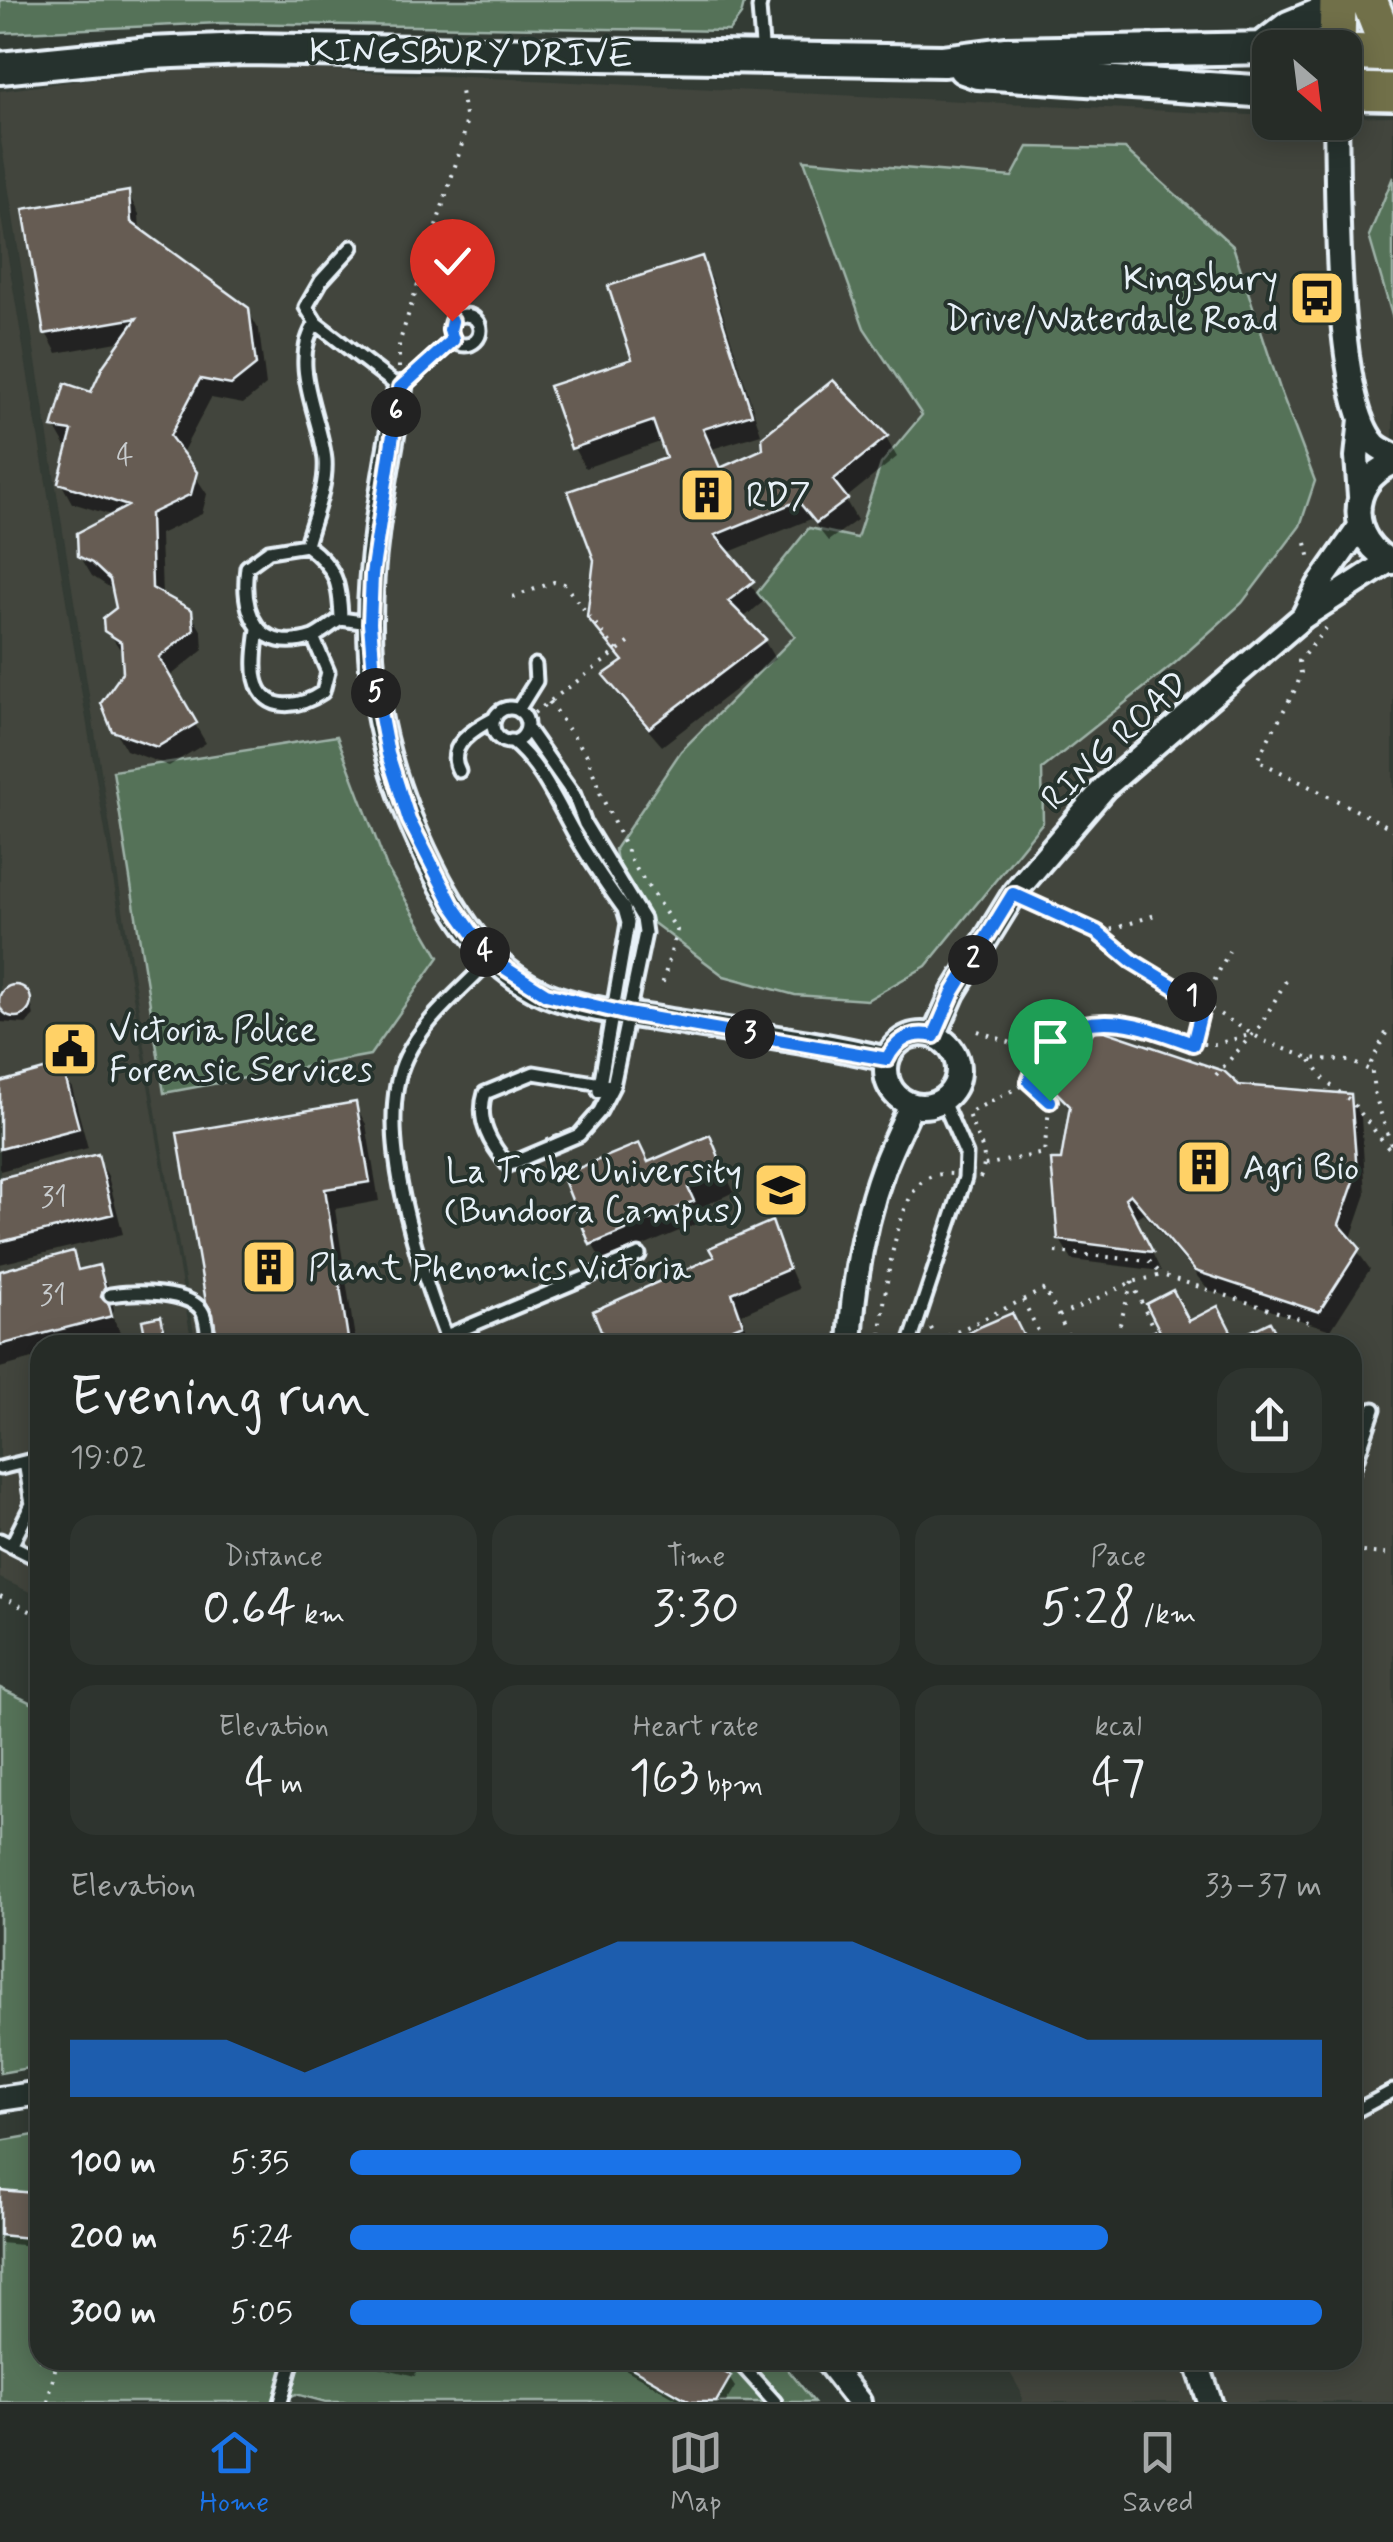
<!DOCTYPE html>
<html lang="en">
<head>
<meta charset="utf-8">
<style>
  :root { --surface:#262c27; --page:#2e342f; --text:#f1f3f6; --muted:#a4a7a7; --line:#424844; --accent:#1a73e8 }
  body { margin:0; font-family:Mynerve,sans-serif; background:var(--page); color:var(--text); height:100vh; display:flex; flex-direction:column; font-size:38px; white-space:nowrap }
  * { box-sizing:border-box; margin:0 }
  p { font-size:32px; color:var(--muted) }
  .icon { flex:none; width:55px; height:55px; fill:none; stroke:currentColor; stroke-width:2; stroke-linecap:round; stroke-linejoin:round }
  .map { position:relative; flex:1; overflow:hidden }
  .drawer { position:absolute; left:30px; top:1335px; width:1332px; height:1035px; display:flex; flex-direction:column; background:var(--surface); border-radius:30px; box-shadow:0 5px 25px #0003,0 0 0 2px var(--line) }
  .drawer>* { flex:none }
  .needle { width:65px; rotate:152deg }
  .controls { position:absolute; left:1252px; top:30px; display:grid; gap:20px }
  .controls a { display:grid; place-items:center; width:110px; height:110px; border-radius:20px; background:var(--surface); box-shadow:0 5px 25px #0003,0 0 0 2px var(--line); font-size:50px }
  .pin { position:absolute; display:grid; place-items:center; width:85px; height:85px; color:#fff; margin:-102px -42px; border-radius:50% 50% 50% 0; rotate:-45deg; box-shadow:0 0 10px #0007 }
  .pin .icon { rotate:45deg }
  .km { position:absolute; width:50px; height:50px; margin:-25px; border-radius:50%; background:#222; color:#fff; font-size:28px; line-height:50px; text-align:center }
  .round { display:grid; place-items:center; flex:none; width:105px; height:105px; border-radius:30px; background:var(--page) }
  .headline { display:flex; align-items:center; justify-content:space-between; height:170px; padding:0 40px }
  h1 { font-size:55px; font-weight:600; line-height:75px }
  .figures { display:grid; grid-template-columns:repeat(3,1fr); gap:15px; height:170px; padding:10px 40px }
  .figures div { display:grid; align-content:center; border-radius:25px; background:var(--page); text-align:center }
  .figures b { font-size:50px; font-weight:600 }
  .figures small { font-size:28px; font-weight:400 }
  .figures p { font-size:28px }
  .chart { height:280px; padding:20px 40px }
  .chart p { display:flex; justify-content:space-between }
  .chart svg { width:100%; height:180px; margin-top:10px; fill:var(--accent); opacity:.7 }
  ul { padding:0 40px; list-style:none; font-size:32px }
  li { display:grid; grid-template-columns:160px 120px 1fr; align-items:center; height:75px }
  li i { height:25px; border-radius:12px; background:var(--accent) }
  .dock { display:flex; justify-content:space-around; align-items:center; height:140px; border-top:2px solid var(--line); background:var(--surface); font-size:28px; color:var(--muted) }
  .dock a { display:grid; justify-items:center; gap:5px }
  .dock .on { color:var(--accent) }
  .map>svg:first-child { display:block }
</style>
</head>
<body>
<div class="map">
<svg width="1393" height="2402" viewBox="0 0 1393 2402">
  <rect width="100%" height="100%" fill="#333b34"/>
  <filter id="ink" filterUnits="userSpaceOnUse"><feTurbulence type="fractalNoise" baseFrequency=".01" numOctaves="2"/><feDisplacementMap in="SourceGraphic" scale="20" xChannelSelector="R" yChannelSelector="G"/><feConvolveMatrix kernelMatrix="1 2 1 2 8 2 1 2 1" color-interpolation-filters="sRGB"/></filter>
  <g filter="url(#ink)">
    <path fill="#42453d" d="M203,64L1270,116V122H1345V117L1393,116V2402H1022L1021,2392L1003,2360H1352V1345H196L143,1035L0,134V91Z
      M0,211L192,1345H40V1597L0,1578Z"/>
    <path fill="#557259" stroke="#9eb2a8" stroke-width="2.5" d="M0,0H745L741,15L729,31L220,23L0,33Z
      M1028,147L1125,149L1233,246L1280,389L1315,481L1300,526L1242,603L1175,663L1042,769L1043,822L926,966L867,1000L795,995L724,976L623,900L615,849L681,751L795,636L757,593L809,528L857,538L881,464L922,415L864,328L804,160L1012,177Z
      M1393,177V319L1369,236Z
      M337,736L387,868L439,957L370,1055L164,1093L113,771Z
      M0,1688L40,1707V2066L0,2073Z
      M40,2134V2360H780L814,2402H326L296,2394L280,2402H0V2141Z"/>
    <path fill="#0007" d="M128,194L139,214L140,232L247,309L259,330L266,385L243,404L211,398L181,455L207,494L202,514L160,534L162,596L190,612L202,632L203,650L168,678L206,743L169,766L126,750L114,729L126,673L124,655L107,630L118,609L115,591L92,576L80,556L114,516L72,503L61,483L70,448L66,447L55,428L93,395L123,341L57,353L46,333Z
      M700,259L712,279L761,434L712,449L721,470L766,451L833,384L886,438L897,457L845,499L857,520L828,541L811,519L727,553L763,602L742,619L764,640L775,659L662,746L618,695L607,676L623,663L589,616L669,460L663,441L585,468L574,448Z
      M13,988L26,993L31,1002L34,1016L26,1024L0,1022V998Z
      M61,1068L72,1088L88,1148L0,1171V1084Z
      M1237,1087L1350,1097L1361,1117L1366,1194L1350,1241L1370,1269L1331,1330L1209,1290L1143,1213L1135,1218L1161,1271L1072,1260L1060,1240L1063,1163L1071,1113L1057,1090Z
      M355,1105L366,1124L379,1201L335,1209L356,1345H221Z
      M708,1138L734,1192L697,1209L703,1221L603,1263L592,1244L648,1164Z
      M97,1157L108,1176L123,1234L0,1264V1181Z
      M771,1225L799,1289L742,1314L752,1345H610L717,1259Z
      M72,1254L82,1272L98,1268L109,1287L114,1309L112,1315L122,1336L87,1345H40V1357L0,1368V1274Z
      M160,1319L168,1333L171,1345H150Z
      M428,1337L432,1345H388Z
      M1352,1418L1360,1433L1352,1437Z
      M40,2185L33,2246L0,2243V2193L32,2196L36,2202Z
      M350,2360H419L415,2376Z
      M620,2360H698L729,2378L735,2387L726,2402H683L625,2369Z"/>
    <path fill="#665b52" stroke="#e8f1f8" stroke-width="2.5" d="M129,191L131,222L249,308L256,365L231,385L200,379L170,436L197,472L191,494L150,514L152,588L192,610L194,630L159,657L197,723L157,747L112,731L101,703L123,672L121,642L104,631L103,618L116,608L110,580L92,563L78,556L77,533L128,506L58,483L72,431L52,428L65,383L91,392L103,366L137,318L44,334L23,209Z
      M702,256L752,414L703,429L720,468L763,449L762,437L833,380L888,436L833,480L848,499L816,523L798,501L715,535L754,581L728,601L766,639L649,728L603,675L623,661L587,617L594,560L568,491L666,458L653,421L571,449L549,386L632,359L608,286Z
      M-1 1001a16 16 0 1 1 32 0a16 16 0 1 1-32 0Z
      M1096,1028L1224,1071L1239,1085L1351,1094L1357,1173L1339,1224L1360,1248L1319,1312L1195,1271L1130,1194L1125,1198L1153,1252L1058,1240L1051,1160H1061L1070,1106L1054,1090Z
      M62,1065L79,1128L0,1149V1082Z
      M356,1102L370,1182L325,1189L349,1345H218L213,1314L206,1302L177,1133Z
      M710,1135L725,1172L688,1188L694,1201L590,1245L562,1175L639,1143L648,1162Z
      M98,1154L113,1214L0,1242V1178Z
      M772,1221L789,1269L732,1293L743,1324L703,1341L704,1345H607L593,1311L714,1257L709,1248Z
      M73,1251L78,1270L99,1265L105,1287L101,1297L109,1304L112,1316L0,1345V1271Z
      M1173,1290L1189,1321L1218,1306L1235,1339L1270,1322L1282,1345H1167L1146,1304Z
      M1012,1313L1028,1345H946L982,1326Z
      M161,1316L167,1345H147L142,1320Z
      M0,2190L34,2193L29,2238L0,2235Z
      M618,2360H703L731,2376L716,2402H691Z"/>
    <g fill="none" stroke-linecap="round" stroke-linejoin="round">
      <g stroke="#e8f1f8" stroke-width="19">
        <path id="lane" d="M761,0L759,8L763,57
          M352,247L321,281L306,307L316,323L400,388L453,340
          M450 330a15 15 0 1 1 30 0a15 15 0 1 1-30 0Z
          M306,545C313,518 327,489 325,460C321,417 288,363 316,323
          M341,619C340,583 336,567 306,545L269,551L247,567C241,613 258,655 313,637C322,633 332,624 341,619L369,623
          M258,629C256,645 253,663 256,679C264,715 301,707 323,692L328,672L313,637
          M493 725a17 17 0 1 1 34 0a17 17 0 1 1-34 0Z
          M518,710L536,681L535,665
          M527,728L574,795L585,824L643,919L645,933L613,1086L600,1111L579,1135L508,1165C491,1145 476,1121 485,1093L534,1073L613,1086
          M511,741C540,764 555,799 573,831C588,858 606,884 624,909L628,923L599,1091
          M459,771C445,746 474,729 495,718
          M110,1295C131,1291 193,1290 203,1313C207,1322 207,1335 209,1345
          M446,1336L639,1255
          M449,1345C421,1273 371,1129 406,1057C425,1018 462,990 491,959
          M912,1345V1337L965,1178L966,1154L942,1099
          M0,1468L40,1458
          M1352,1473L1374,1409
          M0,1540L40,1560
          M11,1546L32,1504L25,1462
          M1352,2113L1393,2091
          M737,2360L775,2402
          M281,2402L293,2360"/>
      </g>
      <g stroke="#e8f1f8" stroke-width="30">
        <path id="street" d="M1336,122C1338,188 1334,397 1374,443C1378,448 1387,452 1393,455
          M400,388C388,464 370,543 370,620C369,711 397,802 439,881C465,928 494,972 545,994C584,1010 630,1014 671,1021C743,1033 816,1042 887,1059
          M1393,463C1346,482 1348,542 1393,562
          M1360,496L1357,457L1361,419
          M1303,617L1319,585L1359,528
          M886 1070a36 36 0 1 1 72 0a36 36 0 1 1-72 0Z
          M934,1036L953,993L1015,892L1105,787L1303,617L1389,561
          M850,1345C853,1287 863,1224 883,1169C891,1147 902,1126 911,1105
          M0,2099L40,2093
          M826,2360L859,2402
          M1196,2360L1210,2402"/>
      </g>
      <g stroke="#e8f1f8" stroke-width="38">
        <path id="secondary" d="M1262,48L1289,27L1338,7
          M0,68L150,53L246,49L943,61L1006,53L1270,48
          M964,68L978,73L1270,92"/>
      </g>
      <g stroke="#e8f1f8" stroke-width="42">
        <path id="primary" d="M1369,0L1382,33L1393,46
          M1337,48L1338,0
          M1345,52L1393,54
          M1345,91L1393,92"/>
      </g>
      <path stroke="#e8f1f8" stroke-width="4" stroke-dasharray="2.5 8" stroke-linecap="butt" d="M399,368V344L462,144L466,122L461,91
        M1306,543L1310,559
        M513,597L554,582L564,584L617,651
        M1326,628L1299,661L1301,673L1297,686L1257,760L1393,829
        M549,702L587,755L601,795L633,864L677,930L661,989
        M534,713L634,639
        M1031,903L1097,932L1132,961L1264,1041L1309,1058L1349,1061L1372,1071
        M1101,933L1158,914
        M978,1031L1039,1053
        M1386,1033L1371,1063L1374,1092L1393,1151
        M1189,1060L1203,1004L1229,951
        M1311,1060L1326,1082L1351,1101L1393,1154
        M1216,1075L1260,1026L1286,981
        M985,1165L1044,1153L1050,1101L1029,1082
        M980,1178C992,1152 974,1136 968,1113L1029,1082L1040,1054L1053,1034L1104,1019L1138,1025L1193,1044H1216L1253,1034
        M1055,1252L1149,1261L1162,1275
        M1132,1282L1161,1345
        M1023,1300L1045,1345
        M1059,1316L1132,1282L1162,1275L1312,1323
        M931,1328L940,1345
        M938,1341L1045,1289L1073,1345
        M881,1345C881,1309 894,1212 918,1186C928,1175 939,1173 953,1174
        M1114,1345L1132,1282
        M1352,1551L1393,1555
        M0,1596L40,1616
        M40,2161L36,2162L29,2203L35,2212L40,2213
        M48,2402L57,2360"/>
      <use href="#lane" stroke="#26332d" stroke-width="11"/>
      <use href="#street" stroke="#26332d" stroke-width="22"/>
      <use href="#secondary" stroke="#26332d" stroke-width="30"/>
      <use href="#primary" stroke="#716f4a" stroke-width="35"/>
    </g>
  </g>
  <g fill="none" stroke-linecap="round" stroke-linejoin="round" filter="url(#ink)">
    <g stroke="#fff" stroke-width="20">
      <path id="route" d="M452,321L450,330L453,340L400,388L372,575L370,623L375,685L388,754L409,820L452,904L491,959L546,994L628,1014L887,1059C897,1039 912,1031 934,1036L953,992L1013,894L1097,932L1132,961L1203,1004L1193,1044C1143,1026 1105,1010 1053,1034L1040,1054L1029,1082L1050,1101"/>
    </g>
    <use href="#route" stroke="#1a73e8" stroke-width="12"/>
  </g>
  <defs>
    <g id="bus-square" transform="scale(2.875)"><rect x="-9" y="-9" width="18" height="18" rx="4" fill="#ffd166" stroke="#26332d"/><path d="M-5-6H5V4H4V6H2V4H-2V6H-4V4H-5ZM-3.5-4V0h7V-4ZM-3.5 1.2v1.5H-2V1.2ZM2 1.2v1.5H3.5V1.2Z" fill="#111"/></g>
    <g id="building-square" transform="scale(2.875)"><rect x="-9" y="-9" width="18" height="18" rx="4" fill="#ffd166" stroke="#26332d"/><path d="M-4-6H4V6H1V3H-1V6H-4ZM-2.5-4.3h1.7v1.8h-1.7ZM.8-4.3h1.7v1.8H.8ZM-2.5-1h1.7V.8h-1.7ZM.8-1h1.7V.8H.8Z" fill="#111"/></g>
    <g id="civic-square" transform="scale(2.875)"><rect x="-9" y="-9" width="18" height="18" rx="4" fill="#ffd166" stroke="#26332d"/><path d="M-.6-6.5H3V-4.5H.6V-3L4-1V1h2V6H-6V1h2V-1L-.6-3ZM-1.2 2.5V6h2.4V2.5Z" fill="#111"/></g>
    <g id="university-square" transform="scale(2.875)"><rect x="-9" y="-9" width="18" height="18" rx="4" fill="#ffd166" stroke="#26332d"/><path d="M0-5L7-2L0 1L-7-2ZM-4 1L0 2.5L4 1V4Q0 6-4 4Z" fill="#111"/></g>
  </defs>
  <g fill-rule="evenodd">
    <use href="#bus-square" x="1317" y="298"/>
    <use href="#building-square" x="707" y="495"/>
    <use href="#civic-square" x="70" y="1049"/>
    <use href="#building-square" x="1204" y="1167"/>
    <use href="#university-square" x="781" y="1190"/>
    <use href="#building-square" x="269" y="1267"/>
  </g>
  <g text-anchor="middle" stroke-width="8" stroke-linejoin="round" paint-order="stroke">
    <g font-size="30" fill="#c8ccce">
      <text x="125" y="464">4</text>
      <text x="54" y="1206">31</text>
      <text x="53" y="1304">31</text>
    </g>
    <g font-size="35" fill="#e8f1f8" stroke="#26332d">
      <text transform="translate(471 52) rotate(1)" y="12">KINGSBURY DRIVE</text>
      <text transform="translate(1114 740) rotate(-43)" y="12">RING ROAD</text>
    </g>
    <g font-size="35" fill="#e8f1f8" stroke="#26332d" text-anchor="start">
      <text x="1278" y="290" text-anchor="end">Kingsbury<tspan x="1278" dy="40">Drive/Waterdale Road</tspan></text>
      <text x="746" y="507">RD7</text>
      <text x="109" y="1041">Victoria Police<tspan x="109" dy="40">Forensic Services</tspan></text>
      <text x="1243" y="1179">Agri Bio</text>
      <text x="742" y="1182" text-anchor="end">La Trobe University<tspan x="742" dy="40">(Bundoora Campus)</tspan></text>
      <text x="308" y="1279">Plant Phenomics Victoria</text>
    </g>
  </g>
</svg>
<div class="controls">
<a><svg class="needle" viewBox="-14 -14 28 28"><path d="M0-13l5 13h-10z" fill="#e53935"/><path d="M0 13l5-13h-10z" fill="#a4a7a7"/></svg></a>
</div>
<div class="pin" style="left:1050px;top:1101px;background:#1e9e55"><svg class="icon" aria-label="arrive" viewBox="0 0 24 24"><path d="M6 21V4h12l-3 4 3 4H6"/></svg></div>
<div class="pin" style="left:452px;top:321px;background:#d93025"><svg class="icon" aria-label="check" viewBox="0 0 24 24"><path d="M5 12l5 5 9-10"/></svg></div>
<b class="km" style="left:1192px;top:997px">1</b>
<b class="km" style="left:973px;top:960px">2</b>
<b class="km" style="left:750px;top:1034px">3</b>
<b class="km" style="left:485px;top:952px">4</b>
<b class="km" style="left:376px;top:693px">5</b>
<b class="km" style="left:396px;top:412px">6</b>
<section class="drawer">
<div class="headline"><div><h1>Evening run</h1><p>19:02</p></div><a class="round"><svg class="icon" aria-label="share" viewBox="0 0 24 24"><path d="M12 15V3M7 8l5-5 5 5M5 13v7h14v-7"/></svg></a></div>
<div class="figures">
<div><p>Distance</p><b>0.64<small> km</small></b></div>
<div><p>Time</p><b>3:30</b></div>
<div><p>Pace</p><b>5:28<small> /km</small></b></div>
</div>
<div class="figures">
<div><p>Elevation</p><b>4<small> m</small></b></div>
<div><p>Heart rate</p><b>163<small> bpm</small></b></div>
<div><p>kcal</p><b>47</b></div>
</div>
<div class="chart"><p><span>Elevation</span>33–37 m</p>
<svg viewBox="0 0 160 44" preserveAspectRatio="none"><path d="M0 44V30L10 30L20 30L30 38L40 30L50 22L60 14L70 6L80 6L90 6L100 6L110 14L120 22L130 30L140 30L150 30L160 30V44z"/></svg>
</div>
<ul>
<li><b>100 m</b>5:35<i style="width:69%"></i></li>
<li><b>200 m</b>5:24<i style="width:78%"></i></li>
<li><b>300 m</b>5:05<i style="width:100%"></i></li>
</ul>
</section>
</div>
<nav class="dock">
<a class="on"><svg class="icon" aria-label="home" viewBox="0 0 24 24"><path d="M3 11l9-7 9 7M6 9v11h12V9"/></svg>Home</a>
<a><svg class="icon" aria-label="map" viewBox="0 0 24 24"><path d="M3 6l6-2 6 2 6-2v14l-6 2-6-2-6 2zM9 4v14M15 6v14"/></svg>Map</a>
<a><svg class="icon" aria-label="saved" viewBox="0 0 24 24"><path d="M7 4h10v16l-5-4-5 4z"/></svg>Saved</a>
</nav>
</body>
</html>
